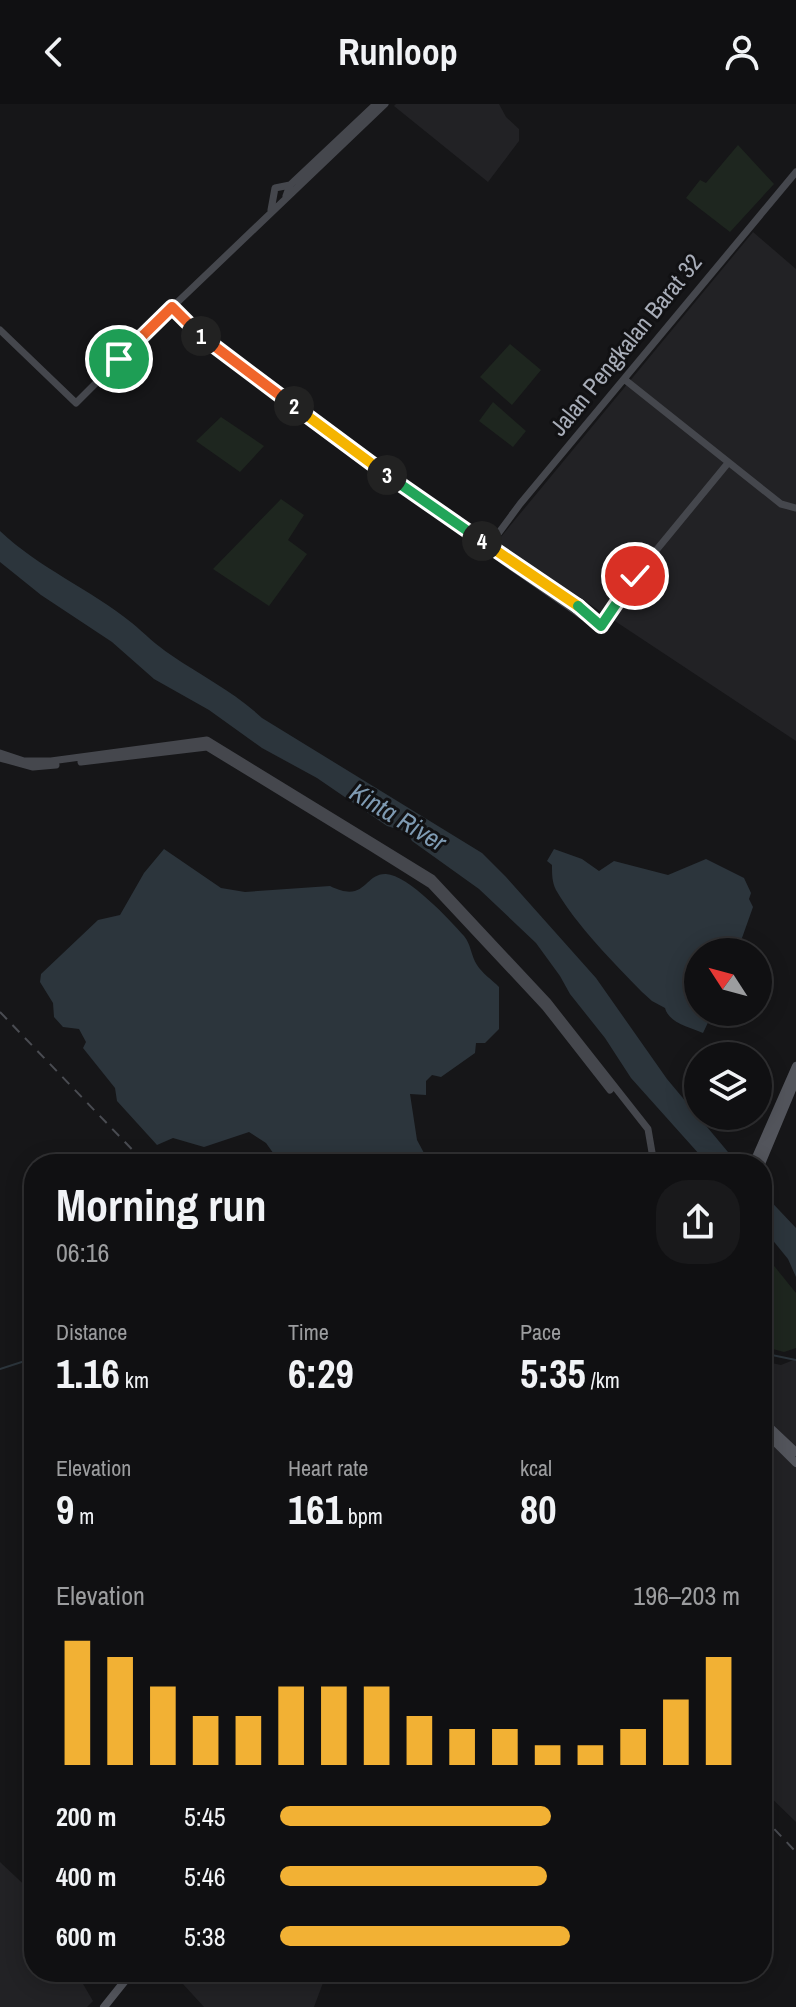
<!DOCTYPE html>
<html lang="en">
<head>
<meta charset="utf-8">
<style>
  :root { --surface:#101012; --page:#19191b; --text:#f1f3f6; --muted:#9c9d9f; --line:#303032; --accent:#f2b134 }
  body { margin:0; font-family:"Archivo Narrow",sans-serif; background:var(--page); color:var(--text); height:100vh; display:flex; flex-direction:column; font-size:30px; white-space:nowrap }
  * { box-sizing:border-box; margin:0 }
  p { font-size:26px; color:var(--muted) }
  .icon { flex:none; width:44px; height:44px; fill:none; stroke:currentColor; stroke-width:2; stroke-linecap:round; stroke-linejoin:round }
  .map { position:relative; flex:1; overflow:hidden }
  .panel { position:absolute; left:24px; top:1050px; width:748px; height:828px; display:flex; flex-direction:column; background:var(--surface); border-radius:32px; box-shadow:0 4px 20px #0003,0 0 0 2px var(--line) }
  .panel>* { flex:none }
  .needle { width:52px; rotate:306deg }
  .buttons { position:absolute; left:684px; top:834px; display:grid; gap:16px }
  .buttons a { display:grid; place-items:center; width:88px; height:88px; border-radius:50%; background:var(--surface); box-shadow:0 4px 20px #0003,0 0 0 2px var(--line); font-size:40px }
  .pin { position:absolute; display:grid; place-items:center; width:68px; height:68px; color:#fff; margin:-34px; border:4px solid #fff; border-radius:50%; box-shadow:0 2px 8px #0007 }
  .km { position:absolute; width:40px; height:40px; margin:-20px; border-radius:50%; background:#222; color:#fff; font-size:22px; line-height:40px; text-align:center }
  .round { display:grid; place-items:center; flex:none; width:84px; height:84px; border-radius:32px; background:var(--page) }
  .overview { display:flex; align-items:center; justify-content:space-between; height:136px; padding:0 32px }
  h1 { font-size:44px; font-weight:700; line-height:60px }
  .figures { display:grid; grid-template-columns:repeat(3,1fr); gap:12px; height:136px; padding:8px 32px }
  .figures div { display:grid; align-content:center }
  .figures b { font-size:40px; font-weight:700 }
  .figures small { font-size:22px; font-weight:400 }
  .figures p { font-size:22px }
  .chart { height:224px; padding:16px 32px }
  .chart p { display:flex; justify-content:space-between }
  .chart svg { width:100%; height:144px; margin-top:8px; stroke:var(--accent); stroke-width:6 }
  ul { padding:0 32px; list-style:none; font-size:26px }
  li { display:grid; grid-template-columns:128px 96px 1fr; align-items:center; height:60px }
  li i { height:20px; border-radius:10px; background:var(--accent) }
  header { display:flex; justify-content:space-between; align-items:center; height:104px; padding:0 32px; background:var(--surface); font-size:36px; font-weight:700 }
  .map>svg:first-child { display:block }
</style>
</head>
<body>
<header><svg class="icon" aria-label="back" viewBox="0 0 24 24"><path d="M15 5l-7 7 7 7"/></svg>Runloop<svg class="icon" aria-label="person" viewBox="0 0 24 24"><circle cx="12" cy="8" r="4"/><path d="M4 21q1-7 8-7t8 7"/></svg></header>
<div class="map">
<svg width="796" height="1903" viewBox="0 0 796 1903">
  <rect width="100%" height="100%" fill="#161618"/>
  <path fill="#222225" d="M396,0H499L506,13L519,25V37L488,78L394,2Z
    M753,128L796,165V637L500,441V434Z
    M796,1255V1718L762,1685V1257L781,1261Z
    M0,1758L34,1790V1868H76L93,1897L87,1903H0Z
    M172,1868H327L314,1903H204Z"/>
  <path fill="#1e261f" d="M738,41L774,80L730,128L686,94L700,76L706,79Z
    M510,240L541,266L512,301L480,273Z
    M493,298L526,327L513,343L479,317Z
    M221,313L264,342L240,368L196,337Z
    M281,395L304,411L288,436L307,450L269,502L213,465Z
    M762,1147L796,1189V1244L784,1248L762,1242Z"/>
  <path fill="#2c353c" d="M0,427C39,464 90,485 132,519C145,530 156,541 171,551C203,573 233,587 262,614L482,749L506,773L596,874L667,975L738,1060H708L631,974L605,934L570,890L560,872L536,839L479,785L412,737L407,728L387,722L317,674L262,644L209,606L154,575L112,538L41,491L0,458Z
    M164,745L221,784L245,788L330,782C366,800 364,769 386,770C408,771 450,816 464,832C471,840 471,852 477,861C482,869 492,876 499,883V925L485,939H476L475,949L441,973L432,971L426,977V991L410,990L417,1036L424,1049L422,1060H281L266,1039L249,1028L204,1043L173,1034L157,1041L117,997L115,984L83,944L86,938L79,925L63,923L54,913L53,899L40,878L41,870L98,816L120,811L144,769Z
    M554,745L582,755L599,767L614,757L668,771L706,755L744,774L751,789L749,795L753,803L737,848H698V908H713L703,929C689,923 669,919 665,904L652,897L642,888C613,858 577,822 556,786C552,778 552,770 552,761L547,757Z
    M762,1088L796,1124V1173L788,1155L762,1123Z"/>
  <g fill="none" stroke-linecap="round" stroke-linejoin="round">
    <path stroke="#2c353c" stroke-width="2" d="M762,1249L796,1256
      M0,1265L34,1254"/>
    <path stroke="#45474d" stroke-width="7" d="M286,92L290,81L376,0
      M271,106L275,84L290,81
      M172,203C201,240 244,264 281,292C381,367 483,438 586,508L587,512L601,522L635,472L728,359
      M0,226L76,299L163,212L385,0
      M624,275L781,400L796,404
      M489,442L520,400L796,68
      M491,444L503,457L582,512H587
      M0,649L24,657H51L207,636L375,739L432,774L548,898L648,1025L654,1060
      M0,654L33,663L56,661
      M81,658L207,643L372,744L431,781L545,903L610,986"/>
    <path stroke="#53555c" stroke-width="8" d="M753,1060L796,962
      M761,1060L796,976
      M762,1316L796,1348
      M762,1325L796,1359
      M104,1903L132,1868"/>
    <path stroke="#4a4c52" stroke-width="2" stroke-dasharray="10 8" stroke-linecap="butt" d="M0,908L146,1060
      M762,1712L796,1748"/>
  </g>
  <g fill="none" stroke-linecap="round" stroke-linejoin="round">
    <g stroke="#fff" stroke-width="16">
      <path id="split-1" d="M119,255L172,203L201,232"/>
    </g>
    <g stroke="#fff" stroke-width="16">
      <path id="split-2" d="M201,232L294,302"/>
    </g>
    <g stroke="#fff" stroke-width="16">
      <path id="split-3" d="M294,302L387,371"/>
    </g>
    <g stroke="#fff" stroke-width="16">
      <path id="split-4" d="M387,371L482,437"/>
    </g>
    <g stroke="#fff" stroke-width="16">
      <path id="split-5" d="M482,437L578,502"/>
    </g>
    <g stroke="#fff" stroke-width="16">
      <path id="split-6" d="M578,502L601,522L635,472"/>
    </g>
    <use href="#split-1" stroke="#f0652b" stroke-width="10"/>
    <use href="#split-2" stroke="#f0652b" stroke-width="10"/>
    <use href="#split-3" stroke="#f5b400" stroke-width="10"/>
    <use href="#split-4" stroke="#22a559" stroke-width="10"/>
    <use href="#split-5" stroke="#f5b400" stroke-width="10"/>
    <use href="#split-6" stroke="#22a559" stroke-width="10"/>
  </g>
  <g text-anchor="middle" stroke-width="6" stroke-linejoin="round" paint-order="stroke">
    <g font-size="24" fill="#a8adb8" stroke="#111113">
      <text transform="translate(626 241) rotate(-51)" y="8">Jalan Pengkalan Barat 32</text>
    </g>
    <g font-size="26" font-style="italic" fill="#7f9bb3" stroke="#111113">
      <text transform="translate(398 713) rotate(31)" y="9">Kinta River</text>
    </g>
  </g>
</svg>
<div class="buttons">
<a><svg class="needle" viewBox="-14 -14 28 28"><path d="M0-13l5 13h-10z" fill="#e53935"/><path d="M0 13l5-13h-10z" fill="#9c9d9f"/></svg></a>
<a><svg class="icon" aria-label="layers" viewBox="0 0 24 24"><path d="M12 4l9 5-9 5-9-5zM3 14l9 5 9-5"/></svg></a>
</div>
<div class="pin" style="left:119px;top:255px;background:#1e9e55"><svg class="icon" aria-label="arrive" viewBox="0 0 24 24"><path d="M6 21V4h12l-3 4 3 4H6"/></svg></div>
<div class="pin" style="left:635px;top:472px;background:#d93025"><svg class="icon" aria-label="check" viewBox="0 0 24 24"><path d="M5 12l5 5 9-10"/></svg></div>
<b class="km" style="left:201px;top:232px">1</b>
<b class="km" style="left:294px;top:302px">2</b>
<b class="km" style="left:387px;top:371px">3</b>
<b class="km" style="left:482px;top:437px">4</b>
<section class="panel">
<div class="overview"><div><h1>Morning run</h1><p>06:16</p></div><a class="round"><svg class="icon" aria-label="share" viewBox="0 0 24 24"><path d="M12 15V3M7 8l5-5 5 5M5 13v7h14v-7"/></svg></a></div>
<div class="figures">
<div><p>Distance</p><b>1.16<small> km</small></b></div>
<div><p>Time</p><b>6:29</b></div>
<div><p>Pace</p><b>5:35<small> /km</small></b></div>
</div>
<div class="figures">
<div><p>Elevation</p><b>9<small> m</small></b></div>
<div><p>Heart rate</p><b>161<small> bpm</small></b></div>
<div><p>kcal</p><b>80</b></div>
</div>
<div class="chart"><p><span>Elevation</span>196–203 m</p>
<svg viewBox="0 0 160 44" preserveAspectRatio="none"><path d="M5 44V6M15 44V11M25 44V20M35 44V29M45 44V29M55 44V20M65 44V20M75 44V20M85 44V29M95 44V33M105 44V33M115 44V38M125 44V38M135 44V33M145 44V24M155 44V11"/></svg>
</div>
<ul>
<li><b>200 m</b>5:45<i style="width:59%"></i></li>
<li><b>400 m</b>5:46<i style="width:58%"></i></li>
<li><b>600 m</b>5:38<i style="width:63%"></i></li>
</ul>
</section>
</div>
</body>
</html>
